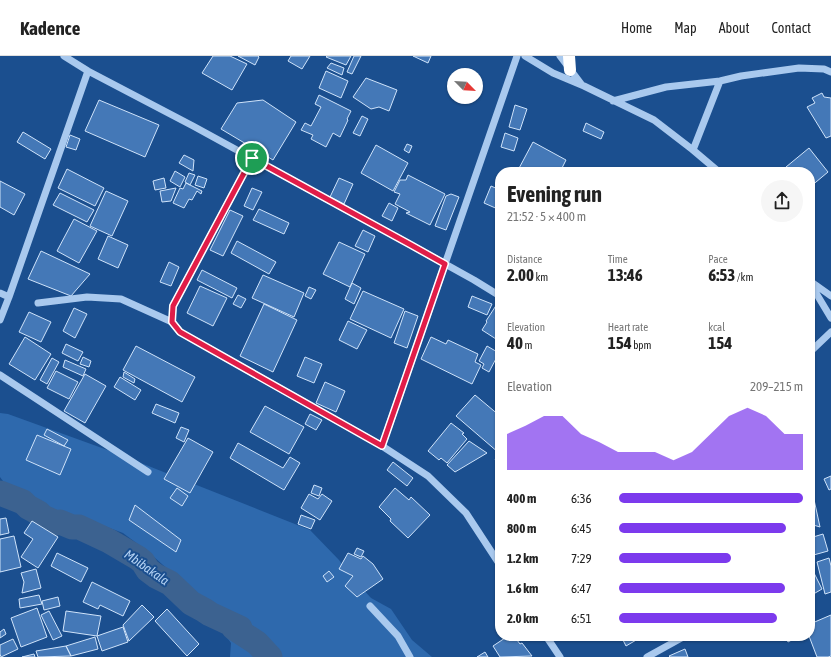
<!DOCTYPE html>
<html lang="en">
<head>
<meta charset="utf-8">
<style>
  :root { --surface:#fff; --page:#f6f6f6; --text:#222; --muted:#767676; --line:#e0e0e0; --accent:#7c3aed }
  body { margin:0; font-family:"Asap Condensed",sans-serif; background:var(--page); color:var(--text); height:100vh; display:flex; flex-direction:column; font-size:15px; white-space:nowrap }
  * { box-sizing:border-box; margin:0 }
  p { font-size:13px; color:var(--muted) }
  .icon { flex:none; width:22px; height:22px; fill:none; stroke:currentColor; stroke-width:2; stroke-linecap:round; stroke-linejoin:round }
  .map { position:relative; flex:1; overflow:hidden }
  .side { position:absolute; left:495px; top:111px; width:320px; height:474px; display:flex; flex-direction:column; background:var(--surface); border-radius:16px; box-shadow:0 1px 3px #0004 }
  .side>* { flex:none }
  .needle { width:26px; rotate:114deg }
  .controls { position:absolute; left:447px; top:12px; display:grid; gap:8px }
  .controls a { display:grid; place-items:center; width:36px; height:36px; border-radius:50%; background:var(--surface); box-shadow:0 1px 3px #0004; font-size:20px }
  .pin { position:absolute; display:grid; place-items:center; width:34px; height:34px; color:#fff; margin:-17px; border:2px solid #fff; border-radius:50%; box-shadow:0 1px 4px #0007 }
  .round { display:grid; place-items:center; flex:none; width:42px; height:42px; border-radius:21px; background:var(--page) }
  .headline { display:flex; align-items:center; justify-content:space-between; height:68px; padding:0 12px }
  h1 { font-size:22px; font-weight:700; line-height:30px }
  .metrics { display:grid; grid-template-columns:repeat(3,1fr); gap:6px; height:68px; padding:4px 12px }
  .metrics div { display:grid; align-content:center }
  .metrics b { font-size:17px; font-weight:700 }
  .metrics small { font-size:11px; font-weight:400 }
  .metrics p { font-size:11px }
  .chart { height:112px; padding:8px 12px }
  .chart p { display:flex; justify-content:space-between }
  .chart svg { width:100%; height:72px; margin-top:4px; fill:var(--accent); opacity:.7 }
  ul { padding:0 12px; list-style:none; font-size:13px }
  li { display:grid; grid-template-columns:64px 48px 1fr; align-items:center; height:30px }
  li i { height:10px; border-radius:5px; background:var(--accent) }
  header { display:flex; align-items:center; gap:24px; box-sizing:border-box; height:56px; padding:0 20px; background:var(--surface); border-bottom:1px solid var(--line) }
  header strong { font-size:19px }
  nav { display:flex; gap:22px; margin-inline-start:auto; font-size:14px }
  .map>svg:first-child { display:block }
</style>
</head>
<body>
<header>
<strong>Kadence</strong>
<nav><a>Home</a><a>Map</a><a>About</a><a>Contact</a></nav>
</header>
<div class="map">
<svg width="831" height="601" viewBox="0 0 831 601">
  <rect width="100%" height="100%" fill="#1b4f8f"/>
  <path fill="#2e69ad" d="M0,357L8,358L113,396L310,474L339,504L351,520L371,542L391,553L412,584L432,601H230L231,587L199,543L179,523L147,495L123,477L85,463L53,453L29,455L11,436L0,421Z"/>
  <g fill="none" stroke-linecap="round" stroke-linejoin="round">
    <path stroke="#3c6290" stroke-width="25" d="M0,437L23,446L28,451L39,457L43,461L54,466L57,467L60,466L72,471H79L109,485L138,502L143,506L148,514L156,520L170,527L191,547L204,554L210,558L240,572L234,571V572L257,587L270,601"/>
  </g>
  <path fill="#4478b7" stroke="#cfe3fa" d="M213,0H230L247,8L232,34L202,17Z
    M238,0H258L259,1L255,9Z
    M291,0H310L302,13L288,5Z
    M327,0H351L346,9L326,1Z
    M354,0H361L352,18L347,16Z
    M413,0H431L428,7Z
    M331,7L344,12L342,19L327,12Z
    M326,15L348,25L341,42L319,32Z
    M366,22L397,34L389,55L379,51L371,53L353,41Z
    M822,37L824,41L831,42V80L826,82L807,51L815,47L812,42Z
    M319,39L351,55L347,63L348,64L340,81L333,77L326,91L311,83L313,79L301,74L305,67L311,70L321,51L315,48Z
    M99,44L159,69L145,101L85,75Z
    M263,44L296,66L273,104L221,73L237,47Z
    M515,49L527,53L520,74L509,71Z
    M362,60L368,63L360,80L353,77Z
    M586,67L604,76L601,83L583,75Z
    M23,76L51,93L45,103L17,86Z
    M505,77L518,82L514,95L501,91Z
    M70,79L80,83L76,94L66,91Z
    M533,86L566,104L560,116H517Z
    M407,88L412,90L409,97L404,94Z
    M376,89L408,107L393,135L361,117Z
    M809,92L828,116L810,131V116H790L786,111Z
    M184,99L194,104L193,115L179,107Z
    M67,113L104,132L95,150L58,132Z
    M175,115L185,121L180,131L170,125Z
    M189,117L195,119L190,129L185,126Z
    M408,119L445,138L430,169L406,157L410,156L395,148L400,138L394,136L400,124H406Z
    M198,120L207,123L204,132L195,129Z
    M164,122L166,132L155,134L153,125Z
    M339,122L353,128L344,148L330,141Z
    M0,125L25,138L14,159L0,151Z
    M186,127L202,135L201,138L197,135L192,144L189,143L184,152L173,147L180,132L183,133Z
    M491,130L500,134V154L484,147Z
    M176,132L171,145L162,146L160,135Z
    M252,132L262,136L253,154L244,150Z
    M106,135L128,145L112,180L90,170Z
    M60,137L94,154L87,166L53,149Z
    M451,138L459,141L446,174L435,170L446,140Z
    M389,147L398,152L392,165L382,160Z
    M259,153L289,167L284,178L253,164Z
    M230,154L243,160L223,200L210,194Z
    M74,163L97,175L79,207L57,195Z
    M363,174L375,180L368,196L355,190Z
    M108,180L128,189L118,212L98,203Z
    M237,185L276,206L269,218L231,197Z
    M339,186L365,198L350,231L323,218Z
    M41,195L90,218L71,240L28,223Z
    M169,206L179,211L171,230L160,226Z
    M202,214L237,232L232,242L197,224Z
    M263,219L304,237L294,261L252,242Z
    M352,227L361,232L354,248L345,243Z
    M200,230L227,242L213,270L187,257Z
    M309,231L316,234L311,243L305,240Z
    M363,235L404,253L391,282L350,263Z
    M238,239L246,243L241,252L233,248Z
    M472,240L492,248L487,259L468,251Z
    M264,248L297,264L273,316L240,300Z
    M497,248L500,249V277L496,283L482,274L487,266L486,265Z
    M74,252L87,258L75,282L63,275Z
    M405,255L418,260L407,292L394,287Z
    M29,256L51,266L41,286L19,276Z
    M348,265L367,274L357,293L339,284Z
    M25,281L51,298L35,324L9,308Z
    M431,281L446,288L448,284L478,298L475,306L481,309L472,328L421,303Z
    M66,288L83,296L78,305L62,297Z
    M136,290L195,321L182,346L123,314Z
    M487,290L499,297L489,316L482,312L484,308L479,305Z
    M83,301L91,305L89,311L80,308Z
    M305,301L322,308L314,327L297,320Z
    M52,302L59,306L47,328L40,324Z
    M65,304L86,313L83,320L63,311Z
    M56,315L78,326L69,343L47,332Z
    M124,316L135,323L134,327L123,321Z
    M85,318L106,330L85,367L64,355Z
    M120,321L141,334L135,344L114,331Z
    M325,326L345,335L336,356L316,347Z
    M475,339L500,360V396L499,397L456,360Z
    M156,348L179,357L175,367L152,357Z
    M265,350L304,371L289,398L250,376Z
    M310,358L322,364L316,374L305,368Z
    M451,367L464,377L462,378L467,383L447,407L441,402L439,404L428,395Z
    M181,371L189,374L184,386L176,382Z
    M47,373L68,384L64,390L44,379Z
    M37,379L71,393L60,419L26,404Z
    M188,382L213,396L190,437L164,423Z
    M469,385L487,397L455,416L447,409Z
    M238,387L283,412L290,401L300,407L284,434L230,402Z
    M500,400V411L495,403Z
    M393,406L413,422L407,430L387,414Z
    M831,420V433L829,434L824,423Z
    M314,429L322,432L319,440L311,437Z
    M177,432L188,440L182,450L170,442Z
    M395,432L409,444L411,441L430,459L408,482L390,465L391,463L379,451Z
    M309,438L318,443L322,438L332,445L320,464L301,452Z
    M813,439L820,471L810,468V440Z
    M135,449L181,484L176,496L129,464Z
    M301,459L315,464L311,473L298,468Z
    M6,462L9,477L0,479V463Z
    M32,465L58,481L38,512L21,501L33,483L24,477Z
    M823,478L828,495L810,500V482Z
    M14,480L21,511L0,516V483Z
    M357,492L364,495L361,501L354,498Z
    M57,497L88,512L81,526L51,510Z
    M348,497L361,503L363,500L373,508L383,523L357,541L345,530L353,520L339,513Z
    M829,502L831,510V536L825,538L817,506Z
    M810,509L822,533L810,540Z
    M36,513L41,532L22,537L24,526L21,517Z
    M329,515L334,521L327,526L323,520Z
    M92,526L130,545L123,560L100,549L98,553L83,546Z
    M39,539L42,548L20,552L19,543Z
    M58,541L60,550L44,554L42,545Z
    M142,549L154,561L129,585L123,569Z
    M37,552L47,581L21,591L11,562Z
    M167,553L199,588L187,600L155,565Z
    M49,555L62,580L53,584L41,559Z
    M66,555L101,560L97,580L63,575Z
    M831,559V600L828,601H817L809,580H810V568Z
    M123,571L128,586L102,595L97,580Z
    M4,573L6,578L0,582V576Z
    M508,580H514L520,588L522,587L532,600L500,601L493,590Z
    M621,580H643L626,590Z
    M785,580H799L788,586Z
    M95,581L98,593L71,600L66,590Z
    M13,583L18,593L1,601L0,598V589Z
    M66,590L71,600L38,601L36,595Z
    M685,593L688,601H670L669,600Z
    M485,596L488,601H477Z
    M34,598L35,601H22Z"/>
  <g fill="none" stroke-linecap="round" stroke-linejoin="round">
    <path stroke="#a9c9ee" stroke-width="7" d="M64,0L88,15L193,70L411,189L474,224L500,240
      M525,0L553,17L584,30L654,64L693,94L719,116
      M560,0L582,29
      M613,45L666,31L720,25L741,20L799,12L824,13L831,16
      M693,94L720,25
      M252,102L173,250L172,266L180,276L382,390L428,420L466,457L500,509
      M810,225L831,240
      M810,227L831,262
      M0,237L9,241
      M38,247L87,241L121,243L172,266
      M0,264L9,241L88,15
      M810,296L831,276
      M0,319L148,416
      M382,390L517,0
      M370,550L398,580L410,601
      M546,580L560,601
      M647,601L685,580"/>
    <path stroke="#fff" stroke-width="12" d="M569,0L570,14"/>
  </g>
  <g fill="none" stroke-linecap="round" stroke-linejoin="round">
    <g stroke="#fff" stroke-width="8">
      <path id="route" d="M252,102L411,189L445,208L382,390L180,276L172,266L173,250Z"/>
    </g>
    <use href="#route" stroke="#e11d48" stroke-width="5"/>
  </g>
  <g text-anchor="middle" stroke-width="4" stroke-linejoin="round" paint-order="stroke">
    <g font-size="13" font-style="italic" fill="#b5d3f5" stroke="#1b4f8f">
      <text transform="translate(147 511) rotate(35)" y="5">Mbibakala</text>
    </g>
  </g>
</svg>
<div class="controls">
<a><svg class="needle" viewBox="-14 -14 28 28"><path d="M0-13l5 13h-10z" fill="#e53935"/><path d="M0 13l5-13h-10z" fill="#767676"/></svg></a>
</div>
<div class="pin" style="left:252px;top:102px;background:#1e9e55"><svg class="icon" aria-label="arrive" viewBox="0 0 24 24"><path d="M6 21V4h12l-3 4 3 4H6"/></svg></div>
<section class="side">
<div class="headline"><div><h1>Evening run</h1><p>21:52 · 5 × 400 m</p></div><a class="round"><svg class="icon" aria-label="share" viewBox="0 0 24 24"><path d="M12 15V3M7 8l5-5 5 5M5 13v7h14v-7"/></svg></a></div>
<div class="metrics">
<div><p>Distance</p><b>2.00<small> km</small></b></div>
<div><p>Time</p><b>13:46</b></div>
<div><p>Pace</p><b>6:53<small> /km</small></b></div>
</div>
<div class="metrics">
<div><p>Elevation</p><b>40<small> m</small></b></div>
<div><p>Heart rate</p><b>154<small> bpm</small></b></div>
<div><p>kcal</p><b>154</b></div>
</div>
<div class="chart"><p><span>Elevation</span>209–215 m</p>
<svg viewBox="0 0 160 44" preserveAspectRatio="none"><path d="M0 44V22L10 17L20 11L30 11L40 22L50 27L60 33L70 33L80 33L90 38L100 33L110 22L120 11L130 6L140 11L150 22L160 22V44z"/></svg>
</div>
<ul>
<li><b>400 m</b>6:36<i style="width:100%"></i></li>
<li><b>800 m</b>6:45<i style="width:91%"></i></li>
<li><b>1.2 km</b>7:29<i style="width:61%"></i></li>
<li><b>1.6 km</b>6:47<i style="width:90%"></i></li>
<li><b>2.0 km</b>6:51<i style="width:86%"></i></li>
</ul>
</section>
</div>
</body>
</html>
